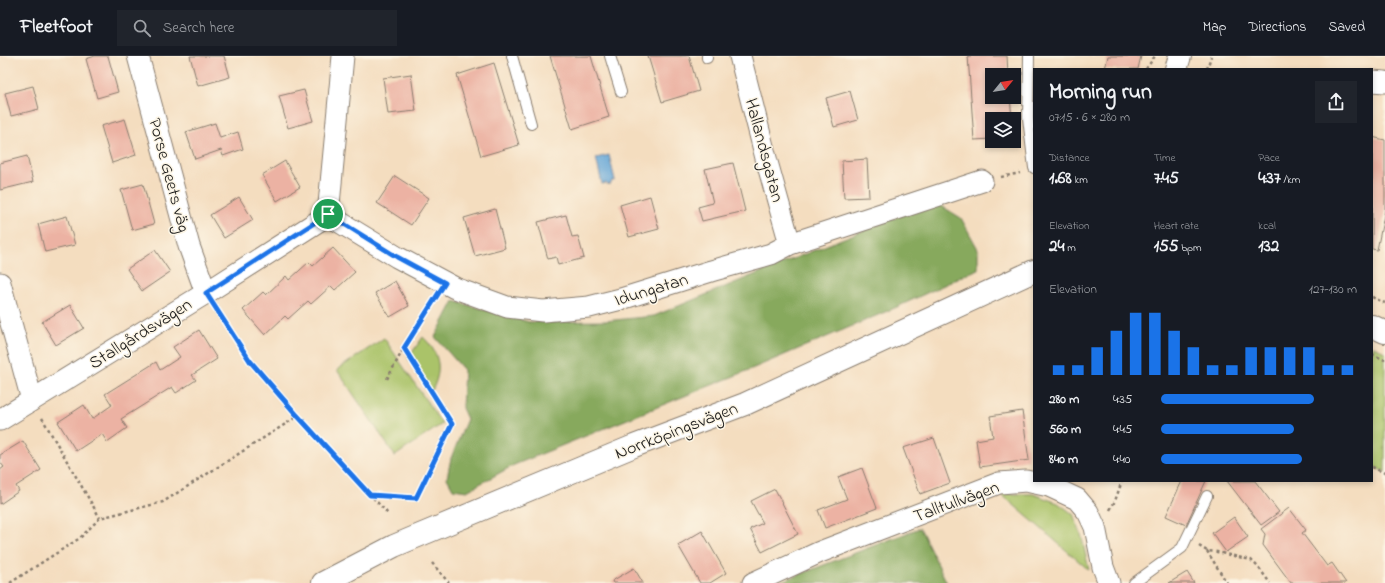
<!DOCTYPE html>
<html lang="en">
<head>
<meta charset="utf-8">
<style>
  :root { --surface:#171b24; --page:#20242c; --text:#f1f3f6; --muted:#9ea1a6; --line:#363941; --accent:#1a73e8 }
  body { margin:0; font-family:"Indie Flower",sans-serif; background:var(--page); color:var(--text); height:100vh; display:flex; flex-direction:column; font-size:15px; white-space:nowrap }
  * { box-sizing:border-box; margin:0 }
  p { font-size:13px; color:var(--muted) }
  .icon { flex:none; width:22px; height:22px; fill:none; stroke:currentColor; stroke-width:2; stroke-linecap:round; stroke-linejoin:round }
  .map { position:relative; flex:1; overflow:hidden }
  .panel { position:absolute; left:1033px; top:12px; width:340px; height:414px; display:flex; flex-direction:column; background:var(--surface); border-radius:0px; box-shadow:0 2px 6px #0003 }
  .panel>* { flex:none }
  .needle { width:26px; rotate:60deg }
  .buttons { position:absolute; left:985px; top:12px; display:grid; gap:8px }
  .buttons a { display:grid; place-items:center; width:36px; height:36px; border-radius:0px; background:var(--surface); box-shadow:0 2px 6px #0003; font-size:20px }
  .pin { position:absolute; display:grid; place-items:center; width:34px; height:34px; color:#fff; margin:-17px; border:2px solid #fff; border-radius:50%; box-shadow:0 1px 4px #0007 }
  .round { display:grid; place-items:center; flex:none; width:42px; height:42px; border-radius:0px; background:var(--page) }
  .headline { display:flex; align-items:center; justify-content:space-between; height:68px; padding:0 16px }
  h1 { font-size:22px; font-weight:700; line-height:30px }
  .stats { display:grid; grid-template-columns:repeat(3,1fr); gap:6px; height:68px; padding:4px 16px }
  .stats div { display:grid; align-content:center }
  .stats b { font-size:17px; font-weight:700 }
  .stats small { font-size:11px; font-weight:400 }
  .stats p { font-size:11px }
  .chart { height:112px; padding:8px 16px }
  .chart p { display:flex; justify-content:space-between }
  .chart svg { width:100%; height:72px; margin-top:4px; stroke:var(--accent); stroke-width:6 }
  ul { padding:0 16px; list-style:none; font-size:13px }
  li { display:grid; grid-template-columns:64px 48px 1fr; align-items:center; height:30px }
  li i { height:10px; border-radius:5px; background:var(--accent) }
  header { display:flex; align-items:center; gap:24px; box-sizing:border-box; height:56px; padding:0 20px; background:var(--surface); border-bottom:1px solid var(--line) }
  header strong { font-size:19px }
  nav { display:flex; gap:22px; margin-inline-start:auto; font-size:14px }
  .search { width:280px; height:36px; background:var(--page); display:flex; align-items:center; gap:10px; box-sizing:border-box; padding:0 14px; border-radius:0px; color:var(--muted); font-size:15px }
  .map>svg:first-child { display:block }
</style>
</head>
<body>
<header>
<strong>Fleetfoot</strong>
<div class="search"><svg class="icon" aria-label="search" viewBox="0 0 24 24"><circle cx="10" cy="10" r="6"/><path d="M15 15l6 6"/></svg>Search here</div>
<nav><a>Map</a><a>Directions</a><a>Saved</a></nav>
</header>
<div class="map">
<svg width="1385" height="527" viewBox="0 0 1385 527">
  <rect width="100%" height="100%" fill="#fcf5e5"/>
  <filter id="ink" filterUnits="userSpaceOnUse"><feTurbulence type="fractalNoise" baseFrequency=".025" numOctaves="2"/><feDisplacementMap in="SourceGraphic" scale="8" xChannelSelector="R" yChannelSelector="G"/><feConvolveMatrix kernelMatrix="1 2 1 2 8 2 1 2 1" color-interpolation-filters="sRGB"/></filter>
  <filter id="wash" filterUnits="userSpaceOnUse"><feTurbulence type="fractalNoise" baseFrequency=".012" numOctaves="4" result="noise"/><feDisplacementMap in="SourceGraphic" scale="16" xChannelSelector="R" yChannelSelector="G"/><feGaussianBlur stdDeviation="0.9" result="paint"/><feColorMatrix in="noise" values="0 0 0 0 0 0 0 0 0 0 0 0 0 0 0 0 0 1.4 0 .05"/><feComposite in="paint" operator="in"/></filter>
  <g filter="url(#wash)">
    <rect width="100%" height="100%" fill="#f4ddbf"/>
    <path fill="#aac369" stroke="#637042" d="M423,281C440,297 443,315 431,336L408,302Z
      M384,282L442,368L395,400L337,314Z
      M1372,290L1385,296V416L1372,410Z
      M1001,438H1033L1058,447L1073,458L1081,478L1089,514Z"/>
    <path fill="#87a95d" stroke="#52623c" d="M935,146L961,162L978,193V213L897,251L749,314L514,409L467,435L453,433L447,422L451,402L467,363L462,352L464,314L435,281L454,245L529,266L605,265L654,260L839,184Z
      M920,472L947,527H777Z"/>
    <path fill="#63a5d7" stroke="#40607a" d="M609,99L615,124L611,126V128L608,129L606,127L602,128L596,102Z"/>
    <g id="blocks">
      <path fill="#ecb2a3" d="M95,0H108L118,36L97,42L86,3Z
        M190,0H224L230,21L198,30Z
        M550,0H591L609,61L572,73Z
        M648,0H689L699,35L662,46Z
        M968,0H1007L1008,19H992V41H1010L1012,63H992V83L974,84Z
        M1108,0H1141L1138,13H1105Z
        M494,7L519,89L481,100L457,19Z
        M411,18L416,55L388,58L383,22Z
        M33,30L39,53L11,60L5,37Z
        M304,34L313,65L288,72L279,40Z
        M850,35L858,64L834,71L826,42Z
        M125,63L136,99L112,107L101,70Z
        M215,67L220,82L238,76L243,93L223,100L221,94L195,103L186,76Z
        M1372,81L1385,84V154L1377,194L1372,193Z
        M27,100L33,126L0,134V107Z
        M867,103L869,141L844,142L842,105Z
        M285,105L300,131L277,145L262,119Z
        M733,107L745,155L702,165L698,151L713,147L705,113Z
        M395,120L429,142L411,169L377,147Z
        M143,128L154,168L132,174L121,134Z
        M650,140L659,173L629,181L620,149Z
        M239,141L253,164L224,182L210,159Z
        M495,153L505,192L475,200L464,162Z
        M566,159L572,181L578,180L584,202L558,209L556,201L548,203L538,166Z
        M67,160L75,189L45,196L38,168Z
        M333,192L355,216L335,234L331,230L311,248L308,245L288,263L285,260L265,279L243,254L263,236L266,239L286,220L289,224L309,206L313,210Z
        M155,194L170,216L142,235L127,213Z
        M395,225L409,250L390,261L375,237Z
        M70,249L84,272L56,289L42,266Z
        M199,274L217,303L192,319L196,324L176,337L172,331L121,363L127,372L107,386L102,378L76,395L58,366L84,349L92,363L112,349L105,338L156,306L160,314L180,301L173,291Z
        M1022,355L1029,404L980,411L976,384L993,381L990,360Z
        M934,382L950,427L920,438L903,392Z
        M23,385L41,414L16,430L19,435L0,448V414L4,411L0,406V399Z
        M862,412L877,452L825,472L818,454L847,443L838,421Z
        M1182,425H1206L1186,469L1166,460Z
        M1227,425H1255L1279,456L1261,469Z
        M775,433L798,478L762,496L750,473L763,467L751,445Z
        M1289,452L1306,474L1302,477L1327,510L1332,507L1346,527H1291L1263,489L1265,478L1261,473Z
        M1234,461L1248,481L1226,496L1212,477Z
        M702,475L726,517L710,527H700L678,489Z
        M634,512L643,527H613L612,525Z
        M1187,516L1194,527H1169Z"/>
    </g>
  </g>
  <g filter="url(#ink)">
    <use href="#blocks" fill-opacity="0" stroke="#887c6e" stroke-width="1"/>
    <g fill="none" stroke-linecap="round" stroke-linejoin="round">
      <g stroke="#887c6e" stroke-width="12">
        <path id="service" d="M512,0L531,68
          M610,0L621,36
          M707,0V2
          M1029,0L1028,62L1034,112
          M1134,527L1182,492L1207,440"/>
      </g>
      <g stroke="#887c6e" stroke-width="23">
        <path id="minor" d="M138,0L189,190L206,237
          M740,0L767,106L790,188
          M1372,25L1385,26
          M328,159L397,201L455,232L507,251L543,255L589,251L621,243L711,215L771,198L790,188L982,125
          M0,227L32,344
          M0,364L206,237L328,159L343,0
          M753,527L820,496L999,427L1026,425L1049,430L1077,443L1088,456L1095,471L1103,511L1109,527"/>
      </g>
      <g stroke="#887c6e" stroke-width="24">
        <path id="secondary" d="M1176,13L1180,0
          M1372,270L1385,276
          M323,527L394,490L413,482L634,390L745,348L1034,215"/>
      </g>
      <path stroke="#887c6e" stroke-width="2.5" stroke-dasharray="3 3" stroke-linecap="butt" d="M1146,13L1155,0
        M1207,13L1211,0
        M1001,121L1020,117
        M1372,241L1385,247
        M216,253L250,305L296,358L389,459
        M1372,298L1385,304
        M387,323L404,292L435,243
        M42,362L100,462
        M1372,411L1385,417
        M371,439L416,442L453,368L404,292
        M1110,454L1115,445L1122,425
        M1199,490L1207,495L1217,496L1251,504L1259,512L1270,527
        M1207,495L1227,527
        M432,507L449,527
        M10,527L80,482L100,462L163,446L298,360"/>
      <use href="#service" stroke="#fff" stroke-width="10"/>
      <use href="#minor" stroke="#fff" stroke-width="21"/>
      <use href="#secondary" stroke="#fff" stroke-width="22"/>
    </g>
  </g>
  <g fill="none" stroke-linecap="round" stroke-linejoin="round" filter="url(#ink)">
    <g stroke="#fff" stroke-width="8">
      <path id="route" d="M328,158L397,201L445,227L404,292L452,368L416,442L370,439L296,358L250,305L206,237Z"/>
    </g>
    <use href="#route" stroke="#1a73e8" stroke-width="5"/>
  </g>
  <g text-anchor="middle" stroke-width="3" stroke-linejoin="round" paint-order="stroke">
    <g font-size="18" fill="#1c1c1c" stroke="#fcf5e5">
      <text transform="translate(765 94) rotate(75)" y="6">Hallandsgatan</text>
      <text transform="translate(170 119) rotate(75)" y="6">Porse Geets väg</text>
      <text transform="translate(651 233) rotate(-17)" y="6">Idungatan</text>
      <text transform="translate(140 277) rotate(-32)" y="6">Stallgårdsvägen</text>
      <text transform="translate(676 374) rotate(-21)" y="6">Norrköpingsvägen</text>
      <text transform="translate(956 445) rotate(-20)" y="6">Talltullvägen</text>
    </g>
  </g>
</svg>
<div class="buttons">
<a><svg class="needle" viewBox="-14 -14 28 28"><path d="M0-13l5 13h-10z" fill="#e53935"/><path d="M0 13l5-13h-10z" fill="#9ea1a6"/></svg></a>
<a><svg class="icon" aria-label="layers" viewBox="0 0 24 24"><path d="M12 4l9 5-9 5-9-5zM3 14l9 5 9-5"/></svg></a>
</div>
<div class="pin" style="left:328px;top:158px;background:#1e9e55"><svg class="icon" aria-label="arrive" viewBox="0 0 24 24"><path d="M6 21V4h12l-3 4 3 4H6"/></svg></div>
<section class="panel">
<div class="headline"><div><h1>Morning run</h1><p>07:15 · 6 × 280 m</p></div><a class="round"><svg class="icon" aria-label="share" viewBox="0 0 24 24"><path d="M12 15V3M7 8l5-5 5 5M5 13v7h14v-7"/></svg></a></div>
<div class="stats">
<div><p>Distance</p><b>1.68<small> km</small></b></div>
<div><p>Time</p><b>7:45</b></div>
<div><p>Pace</p><b>4:37<small> /km</small></b></div>
</div>
<div class="stats">
<div><p>Elevation</p><b>24<small> m</small></b></div>
<div><p>Heart rate</p><b>155<small> bpm</small></b></div>
<div><p>kcal</p><b>132</b></div>
</div>
<div class="chart"><p><span>Elevation</span>127–130 m</p>
<svg viewBox="0 0 160 44" preserveAspectRatio="none"><path d="M5 44V38M15 44V38M25 44V27M35 44V17M45 44V6M55 44V6M65 44V17M75 44V27M85 44V38M95 44V38M105 44V27M115 44V27M125 44V27M135 44V27M145 44V38M155 44V38"/></svg>
</div>
<ul>
<li><b>280 m</b>4:35<i style="width:78%"></i></li>
<li><b>560 m</b>4:45<i style="width:68%"></i></li>
<li><b>840 m</b>4:40<i style="width:72%"></i></li>
</ul>
</section>
</div>
</body>
</html>
